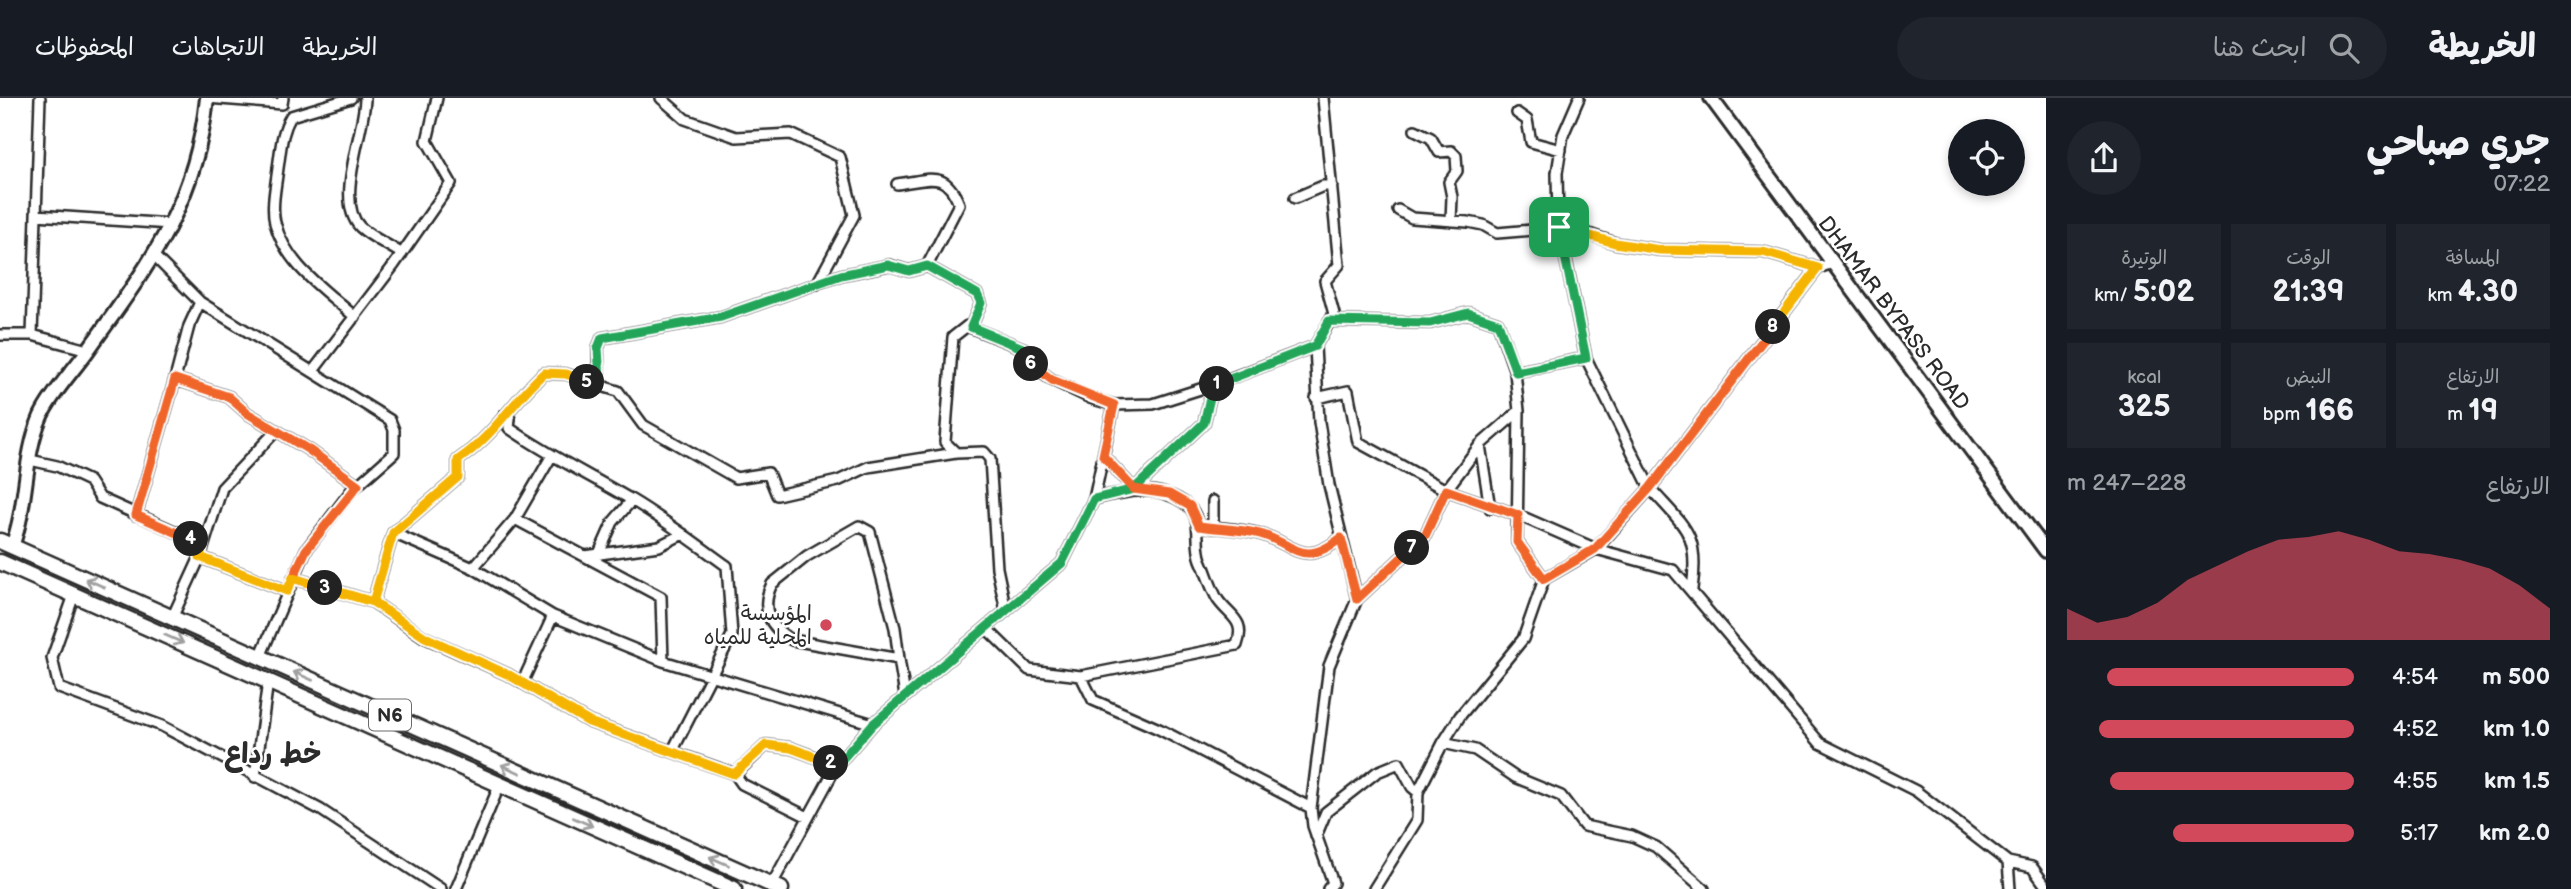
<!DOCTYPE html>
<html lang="ar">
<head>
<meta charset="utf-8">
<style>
  :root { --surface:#171b24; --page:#20242c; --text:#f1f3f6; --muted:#9ea1a6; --line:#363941; --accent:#d1495b }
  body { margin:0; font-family:"Balsamiq Sans","Playpen Sans Arabic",sans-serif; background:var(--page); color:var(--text); direction:rtl; height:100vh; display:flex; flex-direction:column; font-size:26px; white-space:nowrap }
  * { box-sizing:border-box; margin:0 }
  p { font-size:23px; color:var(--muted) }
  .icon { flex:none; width:38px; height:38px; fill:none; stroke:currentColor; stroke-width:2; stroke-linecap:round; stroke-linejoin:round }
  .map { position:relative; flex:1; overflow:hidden; direction:ltr }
  .panel { display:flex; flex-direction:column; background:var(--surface); width:525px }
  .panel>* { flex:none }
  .tools { position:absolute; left:1948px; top:21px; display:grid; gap:14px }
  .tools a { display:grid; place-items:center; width:77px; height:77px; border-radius:50%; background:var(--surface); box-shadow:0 4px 10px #0003; font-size:35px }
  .pin { position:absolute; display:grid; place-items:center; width:60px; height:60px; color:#fff; margin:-30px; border-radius:14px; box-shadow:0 4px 10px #0006 }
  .km { position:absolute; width:35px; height:35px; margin:-18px; border-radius:50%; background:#222; color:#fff; font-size:19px; line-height:35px; text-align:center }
  .round { display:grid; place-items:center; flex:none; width:74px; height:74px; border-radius:37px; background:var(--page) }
  .overview { display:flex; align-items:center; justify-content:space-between; height:119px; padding:0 21px }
  h1 { font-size:38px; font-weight:700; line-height:52px }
  .stats { display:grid; grid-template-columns:repeat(3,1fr); gap:10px; height:119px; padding:7px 21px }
  .stats div { display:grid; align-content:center; border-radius:0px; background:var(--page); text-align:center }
  .stats b { font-size:30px; font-weight:700 }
  .stats small { font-size:19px; font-weight:400 }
  .stats p { font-size:19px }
  .chart { height:196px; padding:14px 21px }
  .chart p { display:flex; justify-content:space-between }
  .chart svg { width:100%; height:126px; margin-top:7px; fill:var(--accent); opacity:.7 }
  ul { padding:0 21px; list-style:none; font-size:23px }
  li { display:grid; grid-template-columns:112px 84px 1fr; align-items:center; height:52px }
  li i { height:18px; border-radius:9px; background:var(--accent) }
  header { display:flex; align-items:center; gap:42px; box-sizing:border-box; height:98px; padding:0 35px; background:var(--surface); border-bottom:2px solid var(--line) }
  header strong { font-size:33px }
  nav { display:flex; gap:38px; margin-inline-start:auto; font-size:24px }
  .search { width:490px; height:63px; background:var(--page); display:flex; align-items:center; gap:18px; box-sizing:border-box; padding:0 24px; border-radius:38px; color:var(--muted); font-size:26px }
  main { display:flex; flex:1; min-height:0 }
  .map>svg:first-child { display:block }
</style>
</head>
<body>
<header>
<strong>الخريطة</strong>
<div class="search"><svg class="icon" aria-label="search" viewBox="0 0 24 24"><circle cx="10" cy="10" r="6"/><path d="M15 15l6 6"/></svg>ابحث هنا</div>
<nav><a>الخريطة</a><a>الاتجاهات</a><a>المحفوظات</a></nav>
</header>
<main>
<section class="panel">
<div class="overview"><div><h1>جري صباحي</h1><p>07:22</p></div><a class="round"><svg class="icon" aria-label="share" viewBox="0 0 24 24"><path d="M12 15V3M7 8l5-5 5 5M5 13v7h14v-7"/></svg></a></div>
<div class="stats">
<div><p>المسافة</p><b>4.30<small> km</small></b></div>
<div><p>الوقت</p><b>21:39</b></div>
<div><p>الوتيرة</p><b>5:02<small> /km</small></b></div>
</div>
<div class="stats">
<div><p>الارتفاع</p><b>19<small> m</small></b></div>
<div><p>النبض</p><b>166<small> bpm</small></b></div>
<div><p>kcal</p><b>325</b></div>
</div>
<div class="chart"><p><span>الارتفاع</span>228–247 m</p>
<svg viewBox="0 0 160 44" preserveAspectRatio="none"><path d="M0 44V33L10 38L20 36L30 31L40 23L50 18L60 13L70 9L80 8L90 6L100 9L110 13L120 14L130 16L140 19L150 25L160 33V44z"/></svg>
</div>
<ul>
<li><b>500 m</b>4:54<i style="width:86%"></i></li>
<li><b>1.0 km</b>4:52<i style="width:89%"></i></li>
<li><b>1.5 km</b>4:55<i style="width:85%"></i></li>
<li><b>2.0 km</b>5:17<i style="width:63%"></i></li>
</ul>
</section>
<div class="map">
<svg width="2046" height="791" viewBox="0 0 2046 791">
  <rect width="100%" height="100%" fill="#fff"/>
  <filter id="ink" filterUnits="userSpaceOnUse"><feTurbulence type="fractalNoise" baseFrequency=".0143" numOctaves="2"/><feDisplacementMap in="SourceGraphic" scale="14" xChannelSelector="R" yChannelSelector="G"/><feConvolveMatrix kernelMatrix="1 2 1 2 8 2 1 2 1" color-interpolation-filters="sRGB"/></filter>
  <g filter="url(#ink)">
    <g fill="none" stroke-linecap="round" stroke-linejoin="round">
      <g stroke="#2b2b2b" stroke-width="14">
        <path id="street" d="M207,0L282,6L283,0
          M351,0L291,18C281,35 281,51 278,70C276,87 271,108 275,125C286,167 324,191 355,219
          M365,0C365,33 334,102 360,129C372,140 389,147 402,156
          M661,0L685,21L736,39L791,36L840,59L854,117L817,186
          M1579,0L1563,37L1557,75L1558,123L1586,260L1650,390L1818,170
          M1517,15L1527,22L1531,44L1561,52
          M1415,32L1431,40L1439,54L1451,53L1456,58L1457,73L1449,84L1452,99L1451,123
          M897,86C930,82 945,71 959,106L927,168L977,196L981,205L971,229
          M1295,100L1323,88H1332
          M1398,112L1412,120L1468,124L1483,127L1497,135L1568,129L1615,145L1660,152L1763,154L1818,170L1833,165
          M36,117L171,126
          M154,158L200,204L390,322L394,332V355L351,393L306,452L260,559
          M200,204L189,228L175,281L229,299L247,315L309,352L358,387
          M1329,223L1430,225L1468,215L1498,225L1515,274L1586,260
          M0,237H32L40,0
          M32,237L88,252
          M1315,248L1319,324L1329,387L1357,501L1329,568L1311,710L1313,728L1333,785L1328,791
          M313,273L394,167L451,85L427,43L437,0
          M1515,274L1519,313L1517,444L1544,481
          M592,285L618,293L643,327L736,380L768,375L777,397L838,383L868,369L956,355
          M1316,300L1348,293L1358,344L1446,392L1518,417L1596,451L1650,390C1685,430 1700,435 1692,491
          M504,317L510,321L509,330C548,357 589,377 630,401C664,421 695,445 727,468L732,537L673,652
          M1480,347L1490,410
          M1103,358L1134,391L1204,325L1213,287
          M30,362L57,368L89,383L100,400L203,446
          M1213,403V430
          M136,417L175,281
          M515,421L661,499L663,563
          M1199,428C1218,430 1241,431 1260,436C1296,446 1301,471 1341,440
          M393,435L458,379V362C494,338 512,304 544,275L566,276L592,285L599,282L598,250L602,240L721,219L841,177L889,167L909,173L927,168
          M585,458L659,448L683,436
          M200,459L287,493
          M597,460L613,424L632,402
          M473,470L515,421L551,359
          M293,480L373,504L424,539L509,577L589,624L735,676L766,647L791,650L837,667
          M74,497L52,560L59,590L162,628L321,712L441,791
          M1357,501L1425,438L1446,392L1480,347L1519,313
          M373,504L393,435L473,470L553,518L663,563L873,626
          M1006,513L997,470L990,361L984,354L956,355L945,344L953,239L967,228L1025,251L1027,264L1052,282L1090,300L1114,307L1153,306L1213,287L1315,248L1334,216L1325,183L1339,167L1323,0
          M172,520L200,459L222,390L275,334
          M986,530L1029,572L1081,578L1237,547C1246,522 1230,519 1218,502C1211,491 1207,475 1201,462C1194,445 1204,420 1187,407C1159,385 1126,393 1094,401
          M899,561L895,530L870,434L859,428L807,458L772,486C760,510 769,529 792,542L899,561L905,598
          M1081,578L1093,602L1159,631L1311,710
          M522,585L553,518
          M1443,645L1475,652L1515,679L1561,698L1584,728L1632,738L1656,749L1704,791
          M735,676L742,686L808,719
          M255,679L268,583
          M1316,738L1326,714L1377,674L1399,665L1412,689L1418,694
          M2008,764L2010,791
          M770,790L837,667L873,626L1062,465L1094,401L1114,307
          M456,791L500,686
          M1374,791L1417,722L1418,694L1443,645L1460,618L1523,541L1544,481L1596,451L1673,472L1820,645L1916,693L2008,764L2032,769L2046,788"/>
      </g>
      <g stroke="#2b2b2b" stroke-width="18">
        <path id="secondary" d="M1711,0L2046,453
          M12,448C28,406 23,359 41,318C52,295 73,273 88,252C148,168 196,107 207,0"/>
      </g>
      <g stroke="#2b2b2b" stroke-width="19">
        <path id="primary" d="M0,443L781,791
          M0,464L734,791"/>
      </g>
      <use href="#street" stroke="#fff" stroke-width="9"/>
      <use href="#secondary" stroke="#fff" stroke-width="12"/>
      <use href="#primary" stroke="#fff" stroke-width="14"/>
    </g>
    <defs><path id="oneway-shaft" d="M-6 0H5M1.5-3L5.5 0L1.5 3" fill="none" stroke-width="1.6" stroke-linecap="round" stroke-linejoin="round" transform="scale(1.75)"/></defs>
    <g stroke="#a0a0a0">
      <use href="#oneway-shaft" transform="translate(95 485) rotate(-156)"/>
      <use href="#oneway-shaft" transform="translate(174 541) rotate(24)"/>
      <use href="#oneway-shaft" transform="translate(303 578) rotate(-156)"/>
      <use href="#oneway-shaft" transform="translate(511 671) rotate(-156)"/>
      <use href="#oneway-shaft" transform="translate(583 724) rotate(24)"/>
      <use href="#oneway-shaft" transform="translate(719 763) rotate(-156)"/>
    </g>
  </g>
  <g fill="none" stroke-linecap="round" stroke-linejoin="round" filter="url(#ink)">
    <g stroke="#fff" stroke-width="14">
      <path id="split-1" d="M1217,286L1315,248L1329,223L1430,225L1468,215L1498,225L1516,274L1586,260L1559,129"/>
    </g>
    <g stroke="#fff" stroke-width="14">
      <path id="split-2" d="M831,665L837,667L873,626L1062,465L1094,401L1134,391L1204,325L1213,287L1217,286"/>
    </g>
    <g stroke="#fff" stroke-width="14">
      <path id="split-3" d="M325,490L373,504L425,539L509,577L589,624L734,676L766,647L791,650L831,665"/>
    </g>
    <g stroke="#fff" stroke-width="14">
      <path id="split-4" d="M191,441L136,417L175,281L229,299L247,315L309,352L358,387L306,452L293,480L325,490"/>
    </g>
    <g stroke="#fff" stroke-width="14">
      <path id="split-5" d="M191,441L203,446L200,459L287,493L293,480L373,504L393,435L458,379V362C494,338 512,304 544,275L566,276L587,284"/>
    </g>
    <g stroke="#fff" stroke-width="14">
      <path id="split-6" d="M587,284L592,285L600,282L598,250L602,240L721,219L841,177L888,167L909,173L927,168L977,196L981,205L971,229L1025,251L1027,264L1031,266"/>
    </g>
    <g stroke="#fff" stroke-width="14">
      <path id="split-7" d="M1031,266L1052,282L1114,307L1103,358L1134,391L1169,396L1190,408L1199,428C1218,431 1240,431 1260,436C1296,446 1301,471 1341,440L1357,501L1412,450"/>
    </g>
    <g stroke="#fff" stroke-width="14">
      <path id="split-8" d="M1412,450L1425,438L1446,392L1518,417L1517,444L1544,481L1595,451L1650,390L1773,229"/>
    </g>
    <g stroke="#fff" stroke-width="14">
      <path id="split-9" d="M1559,129L1615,145L1660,152L1763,154L1818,170L1773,229"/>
    </g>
    <use href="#split-1" stroke="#22a559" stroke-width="9"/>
    <use href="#split-2" stroke="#22a559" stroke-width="9"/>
    <use href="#split-3" stroke="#f5b400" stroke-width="9"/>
    <use href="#split-4" stroke="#f0652b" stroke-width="9"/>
    <use href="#split-5" stroke="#f5b400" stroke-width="9"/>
    <use href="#split-6" stroke="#22a559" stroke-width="9"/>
    <use href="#split-7" stroke="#f0652b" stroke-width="9"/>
    <use href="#split-8" stroke="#f0652b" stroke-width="9"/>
    <use href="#split-9" stroke="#f5b400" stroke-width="9"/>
  </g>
  <circle fill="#d1495b" stroke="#fff" stroke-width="2.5" cx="826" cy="527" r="7"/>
  <g text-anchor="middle" stroke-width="5" stroke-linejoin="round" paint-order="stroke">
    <rect fill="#fff" stroke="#6b6b6b" stroke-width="2" x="369" y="601.5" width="42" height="31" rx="5"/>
    <g font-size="19" font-weight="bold" fill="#2b2b2b">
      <text x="390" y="624">N6</text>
    </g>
    <g font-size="21" fill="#2b2b2b" stroke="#fff">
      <text transform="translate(1894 215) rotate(53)" y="7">DHAMAR BYPASS ROAD</text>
    </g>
    <g font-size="21" fill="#2b2b2b" stroke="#fff" text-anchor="end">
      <text x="812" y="522">المؤسسة<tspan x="812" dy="24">المحلية للمياه</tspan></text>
    </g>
    <g font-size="28" font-weight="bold" fill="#2b2b2b" stroke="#fff">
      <text x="273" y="665">خط رداع</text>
    </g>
  </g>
</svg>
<div class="tools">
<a><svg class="icon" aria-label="locate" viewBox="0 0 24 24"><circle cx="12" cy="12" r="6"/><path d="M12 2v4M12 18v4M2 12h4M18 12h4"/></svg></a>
</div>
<div class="pin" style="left:1559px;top:129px;background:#1e9e55"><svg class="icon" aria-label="arrive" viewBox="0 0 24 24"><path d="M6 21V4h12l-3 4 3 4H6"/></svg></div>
<b class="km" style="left:1217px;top:286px">1</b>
<b class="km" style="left:831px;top:665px">2</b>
<b class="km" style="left:325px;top:490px">3</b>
<b class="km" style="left:191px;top:441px">4</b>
<b class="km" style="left:587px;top:284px">5</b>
<b class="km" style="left:1031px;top:266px">6</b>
<b class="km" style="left:1412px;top:450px">7</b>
<b class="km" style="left:1773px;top:229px">8</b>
</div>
</main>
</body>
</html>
